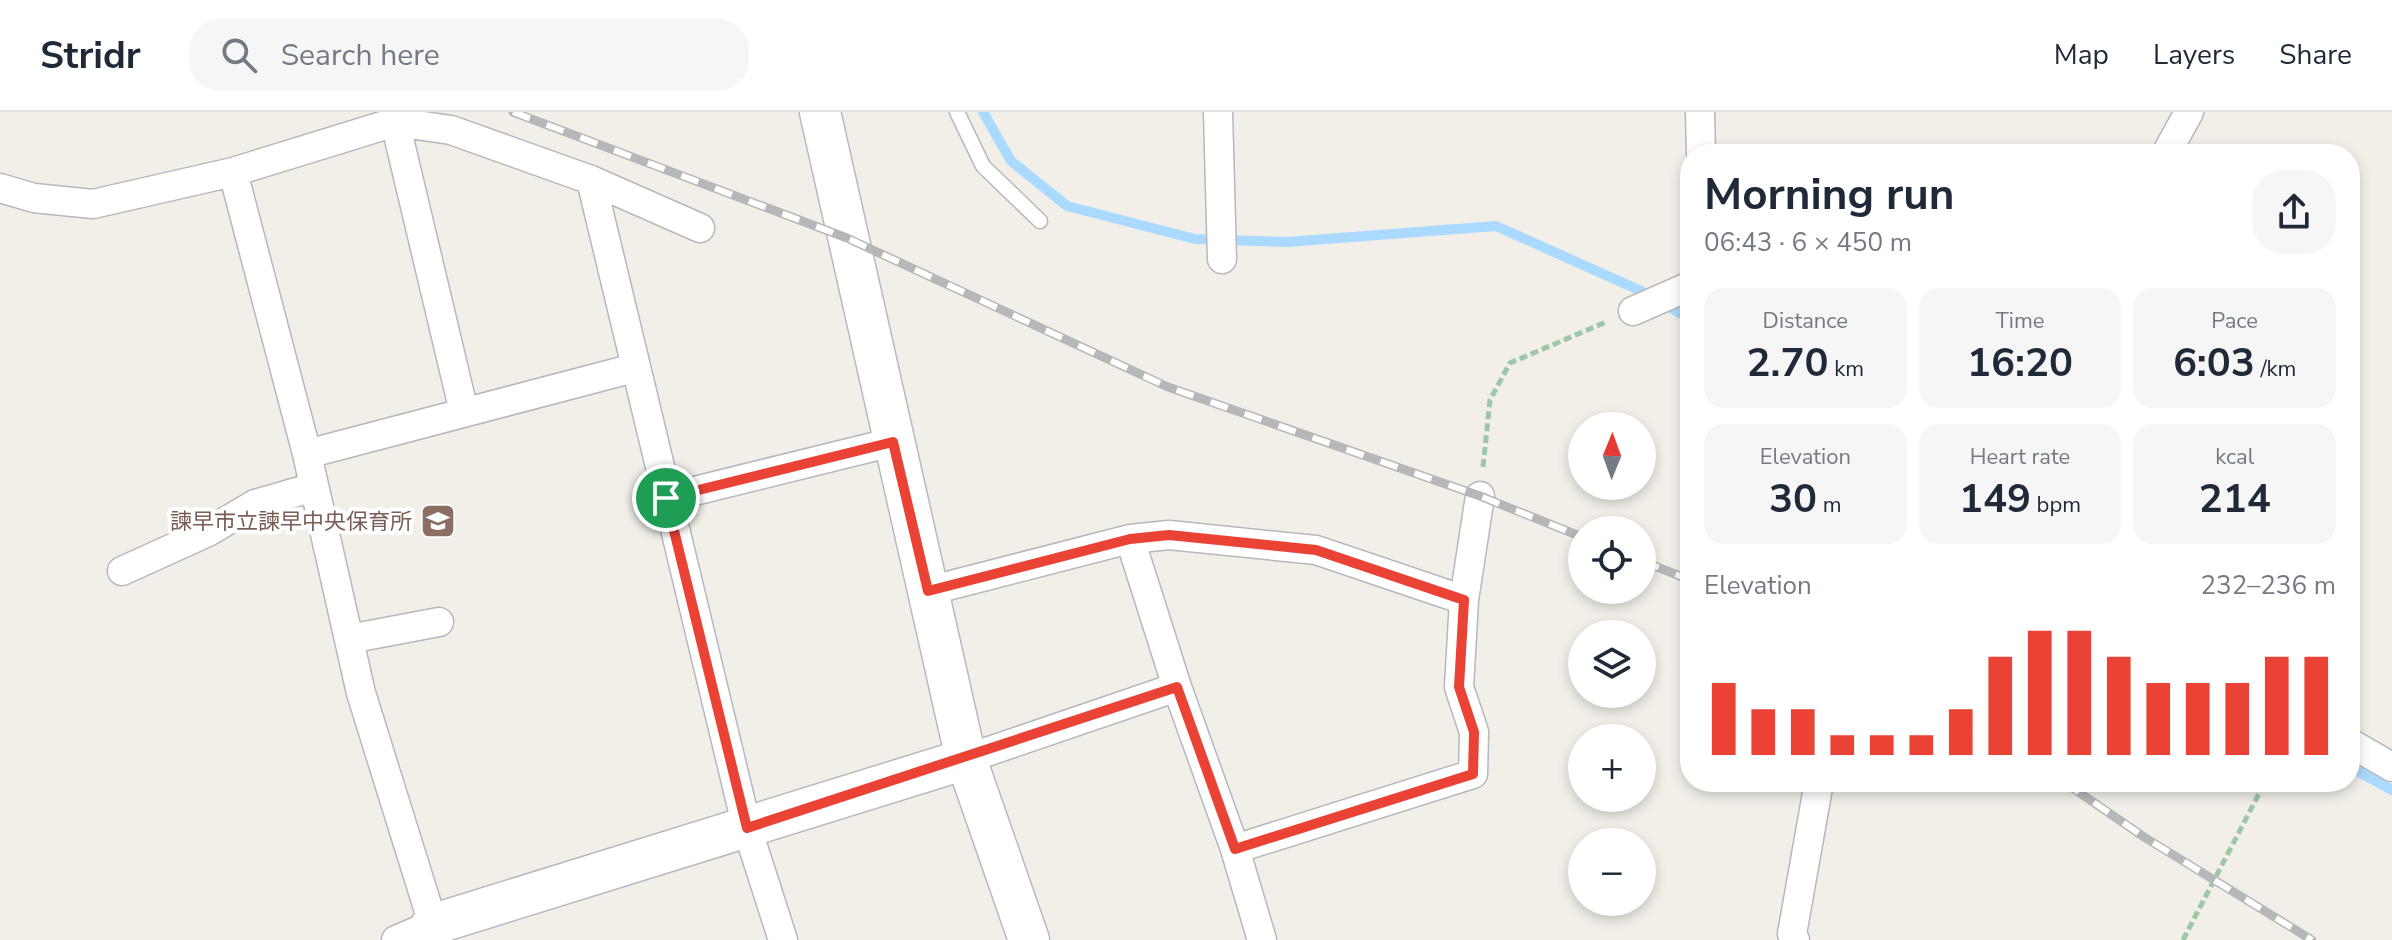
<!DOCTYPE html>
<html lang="en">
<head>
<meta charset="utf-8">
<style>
  :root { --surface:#fff; --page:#f6f6f7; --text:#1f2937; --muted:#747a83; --line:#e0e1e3; --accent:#ea4335 }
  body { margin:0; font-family:"Nunito Sans","Noto Sans JP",sans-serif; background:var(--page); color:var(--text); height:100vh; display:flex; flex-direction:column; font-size:30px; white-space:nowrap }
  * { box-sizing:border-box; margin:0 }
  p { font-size:26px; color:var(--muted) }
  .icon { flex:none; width:44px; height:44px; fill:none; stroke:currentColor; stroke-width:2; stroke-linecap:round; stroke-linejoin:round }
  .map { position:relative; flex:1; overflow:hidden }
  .drawer { position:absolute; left:1680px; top:32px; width:680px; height:648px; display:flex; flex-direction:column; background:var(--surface); border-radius:32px; box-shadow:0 4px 12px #0003 }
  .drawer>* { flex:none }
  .needle { width:52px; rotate:1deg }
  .controls { position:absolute; left:1568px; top:300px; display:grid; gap:16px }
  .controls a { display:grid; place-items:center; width:88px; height:88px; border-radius:50%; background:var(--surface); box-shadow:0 4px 12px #0003; font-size:40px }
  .pin { position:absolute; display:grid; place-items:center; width:68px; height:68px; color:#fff; margin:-34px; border:4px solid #fff; border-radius:50%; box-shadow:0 2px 8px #0007 }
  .round { display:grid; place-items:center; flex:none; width:84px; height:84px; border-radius:32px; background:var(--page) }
  .overview { display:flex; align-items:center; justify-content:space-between; height:136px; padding:0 24px }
  h1 { font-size:44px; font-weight:700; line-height:60px }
  .stats { display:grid; grid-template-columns:repeat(3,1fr); gap:12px; height:136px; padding:8px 24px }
  .stats div { display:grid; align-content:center; border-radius:20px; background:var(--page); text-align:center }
  .stats b { font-size:40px; font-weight:700 }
  .stats small { font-size:22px; font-weight:400 }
  .stats p { font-size:22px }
  .chart { height:224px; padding:16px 24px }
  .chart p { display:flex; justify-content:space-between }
  .chart svg { width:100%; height:144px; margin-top:8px; stroke:var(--accent); stroke-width:6 }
  header { display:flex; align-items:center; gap:48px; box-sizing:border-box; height:112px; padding:0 40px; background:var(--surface); border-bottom:2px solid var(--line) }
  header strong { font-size:38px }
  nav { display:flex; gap:44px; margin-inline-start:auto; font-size:28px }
  .search { width:560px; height:72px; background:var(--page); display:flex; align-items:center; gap:20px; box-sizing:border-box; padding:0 28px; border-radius:32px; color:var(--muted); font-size:30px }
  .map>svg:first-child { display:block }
</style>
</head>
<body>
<header>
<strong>Stridr</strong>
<div class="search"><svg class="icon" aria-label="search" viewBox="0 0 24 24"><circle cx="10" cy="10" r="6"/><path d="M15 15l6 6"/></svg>Search here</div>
<nav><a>Map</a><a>Layers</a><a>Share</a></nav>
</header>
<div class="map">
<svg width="2392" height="828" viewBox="0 0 2392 828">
  <rect width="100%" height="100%" fill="#f1efe8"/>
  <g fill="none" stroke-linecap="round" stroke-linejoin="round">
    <path stroke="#aadaff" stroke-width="10" d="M983,0L1011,49L1067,94L1195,127L1287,130L1496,114L1639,178L1690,207
      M2350,655L2392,678"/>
    <g stroke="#b5b8bc" stroke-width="17">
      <path id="lane" d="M957,0L983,54L1040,109"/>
    </g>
    <g stroke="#b5b8bc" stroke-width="31">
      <path id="street" d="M1218,0L1222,147
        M1700,0L1701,42
        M395,10L464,300
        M2166,42L2189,0
        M233,60L307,342L361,581L438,828
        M591,68L747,716L783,828
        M0,76L34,86L93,92L233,60L395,10L451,18L591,68L700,116
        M1633,199L1690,174
        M307,342L634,256
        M666,386L893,330
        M122,459L208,420L255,392L314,375
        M928,479L1130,427
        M349,527L439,510
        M2350,631L2392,655
        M966,647L1177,575
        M1235,737L1473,662L1474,620L1459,575L1464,488
        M396,828L431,813
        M1262,828L1235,737L1177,575L1130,427L1169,423L1316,438L1464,488L1480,384
        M1795,828L1792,822L1819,670"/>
    </g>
    <g stroke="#b6babf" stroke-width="43">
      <path id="secondary" d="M820,0L966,647L1029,828
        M431,813L966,647"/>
    </g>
    <path stroke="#9cc7a9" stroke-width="5" stroke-dasharray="8 4" stroke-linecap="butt" d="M1483,355L1490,288L1510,251L1606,210
      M2183,828L2265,670"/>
    <use href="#lane" stroke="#fff" stroke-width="14"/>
    <use href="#street" stroke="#fff" stroke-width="28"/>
    <use href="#secondary" stroke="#fff" stroke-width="40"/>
    <g stroke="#b6b7b8" stroke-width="9">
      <path id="rail" d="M513,0L847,126L1168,275L1480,384L1582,425
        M1642,449L1690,468
        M2064,670L2144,725L2312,828"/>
    </g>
    <use href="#rail" stroke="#fff" stroke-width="6" stroke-dasharray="18" stroke-linecap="butt"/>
  </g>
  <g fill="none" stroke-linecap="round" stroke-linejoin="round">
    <g stroke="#fff" stroke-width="16">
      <path id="route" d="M893,330L928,479L1130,427L1169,423L1316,438L1464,488L1459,575L1474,620L1473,662L1235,737L1177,575L747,716L666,386Z"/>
    </g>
    <use href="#route" stroke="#ea4335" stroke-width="10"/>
  </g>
  <defs>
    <g id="school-square" transform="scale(1.8)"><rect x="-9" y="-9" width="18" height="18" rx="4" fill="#8d6e63" stroke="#fff"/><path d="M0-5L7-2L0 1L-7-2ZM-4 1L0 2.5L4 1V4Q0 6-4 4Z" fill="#fff"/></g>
  </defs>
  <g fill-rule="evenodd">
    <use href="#school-square" x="438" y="409"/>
  </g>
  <g text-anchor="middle" stroke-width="8" stroke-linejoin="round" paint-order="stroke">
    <g font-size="22" fill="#785e54" stroke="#fff" text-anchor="end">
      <text x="412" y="417">諫早市立諫早中央保育所</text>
    </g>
  </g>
</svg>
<div class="controls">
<a><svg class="needle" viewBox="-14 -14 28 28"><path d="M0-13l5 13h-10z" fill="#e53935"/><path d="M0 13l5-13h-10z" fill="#747a83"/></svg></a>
<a><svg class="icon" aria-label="locate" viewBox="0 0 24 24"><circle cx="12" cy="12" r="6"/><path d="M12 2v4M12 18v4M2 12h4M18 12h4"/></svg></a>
<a><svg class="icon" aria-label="layers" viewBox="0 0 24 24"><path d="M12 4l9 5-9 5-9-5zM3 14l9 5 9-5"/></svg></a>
<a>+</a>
<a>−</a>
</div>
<div class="pin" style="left:666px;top:386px;background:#1e9e55"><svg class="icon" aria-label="arrive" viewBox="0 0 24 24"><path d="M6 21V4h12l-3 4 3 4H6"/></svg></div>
<section class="drawer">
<div class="overview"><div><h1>Morning run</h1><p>06:43 · 6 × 450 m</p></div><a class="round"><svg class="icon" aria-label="share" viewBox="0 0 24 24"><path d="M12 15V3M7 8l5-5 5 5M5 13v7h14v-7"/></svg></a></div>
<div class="stats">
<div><p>Distance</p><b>2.70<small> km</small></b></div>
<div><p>Time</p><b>16:20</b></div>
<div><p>Pace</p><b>6:03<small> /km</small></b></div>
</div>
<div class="stats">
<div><p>Elevation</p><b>30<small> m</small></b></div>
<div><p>Heart rate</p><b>149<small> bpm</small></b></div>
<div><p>kcal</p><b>214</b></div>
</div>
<div class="chart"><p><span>Elevation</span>232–236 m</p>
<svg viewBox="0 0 160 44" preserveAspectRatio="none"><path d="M5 44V22M15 44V30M25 44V30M35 44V38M45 44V38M55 44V38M65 44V30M75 44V14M85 44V6M95 44V6M105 44V14M115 44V22M125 44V22M135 44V22M145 44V14M155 44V14"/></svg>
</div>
</section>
</div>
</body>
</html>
